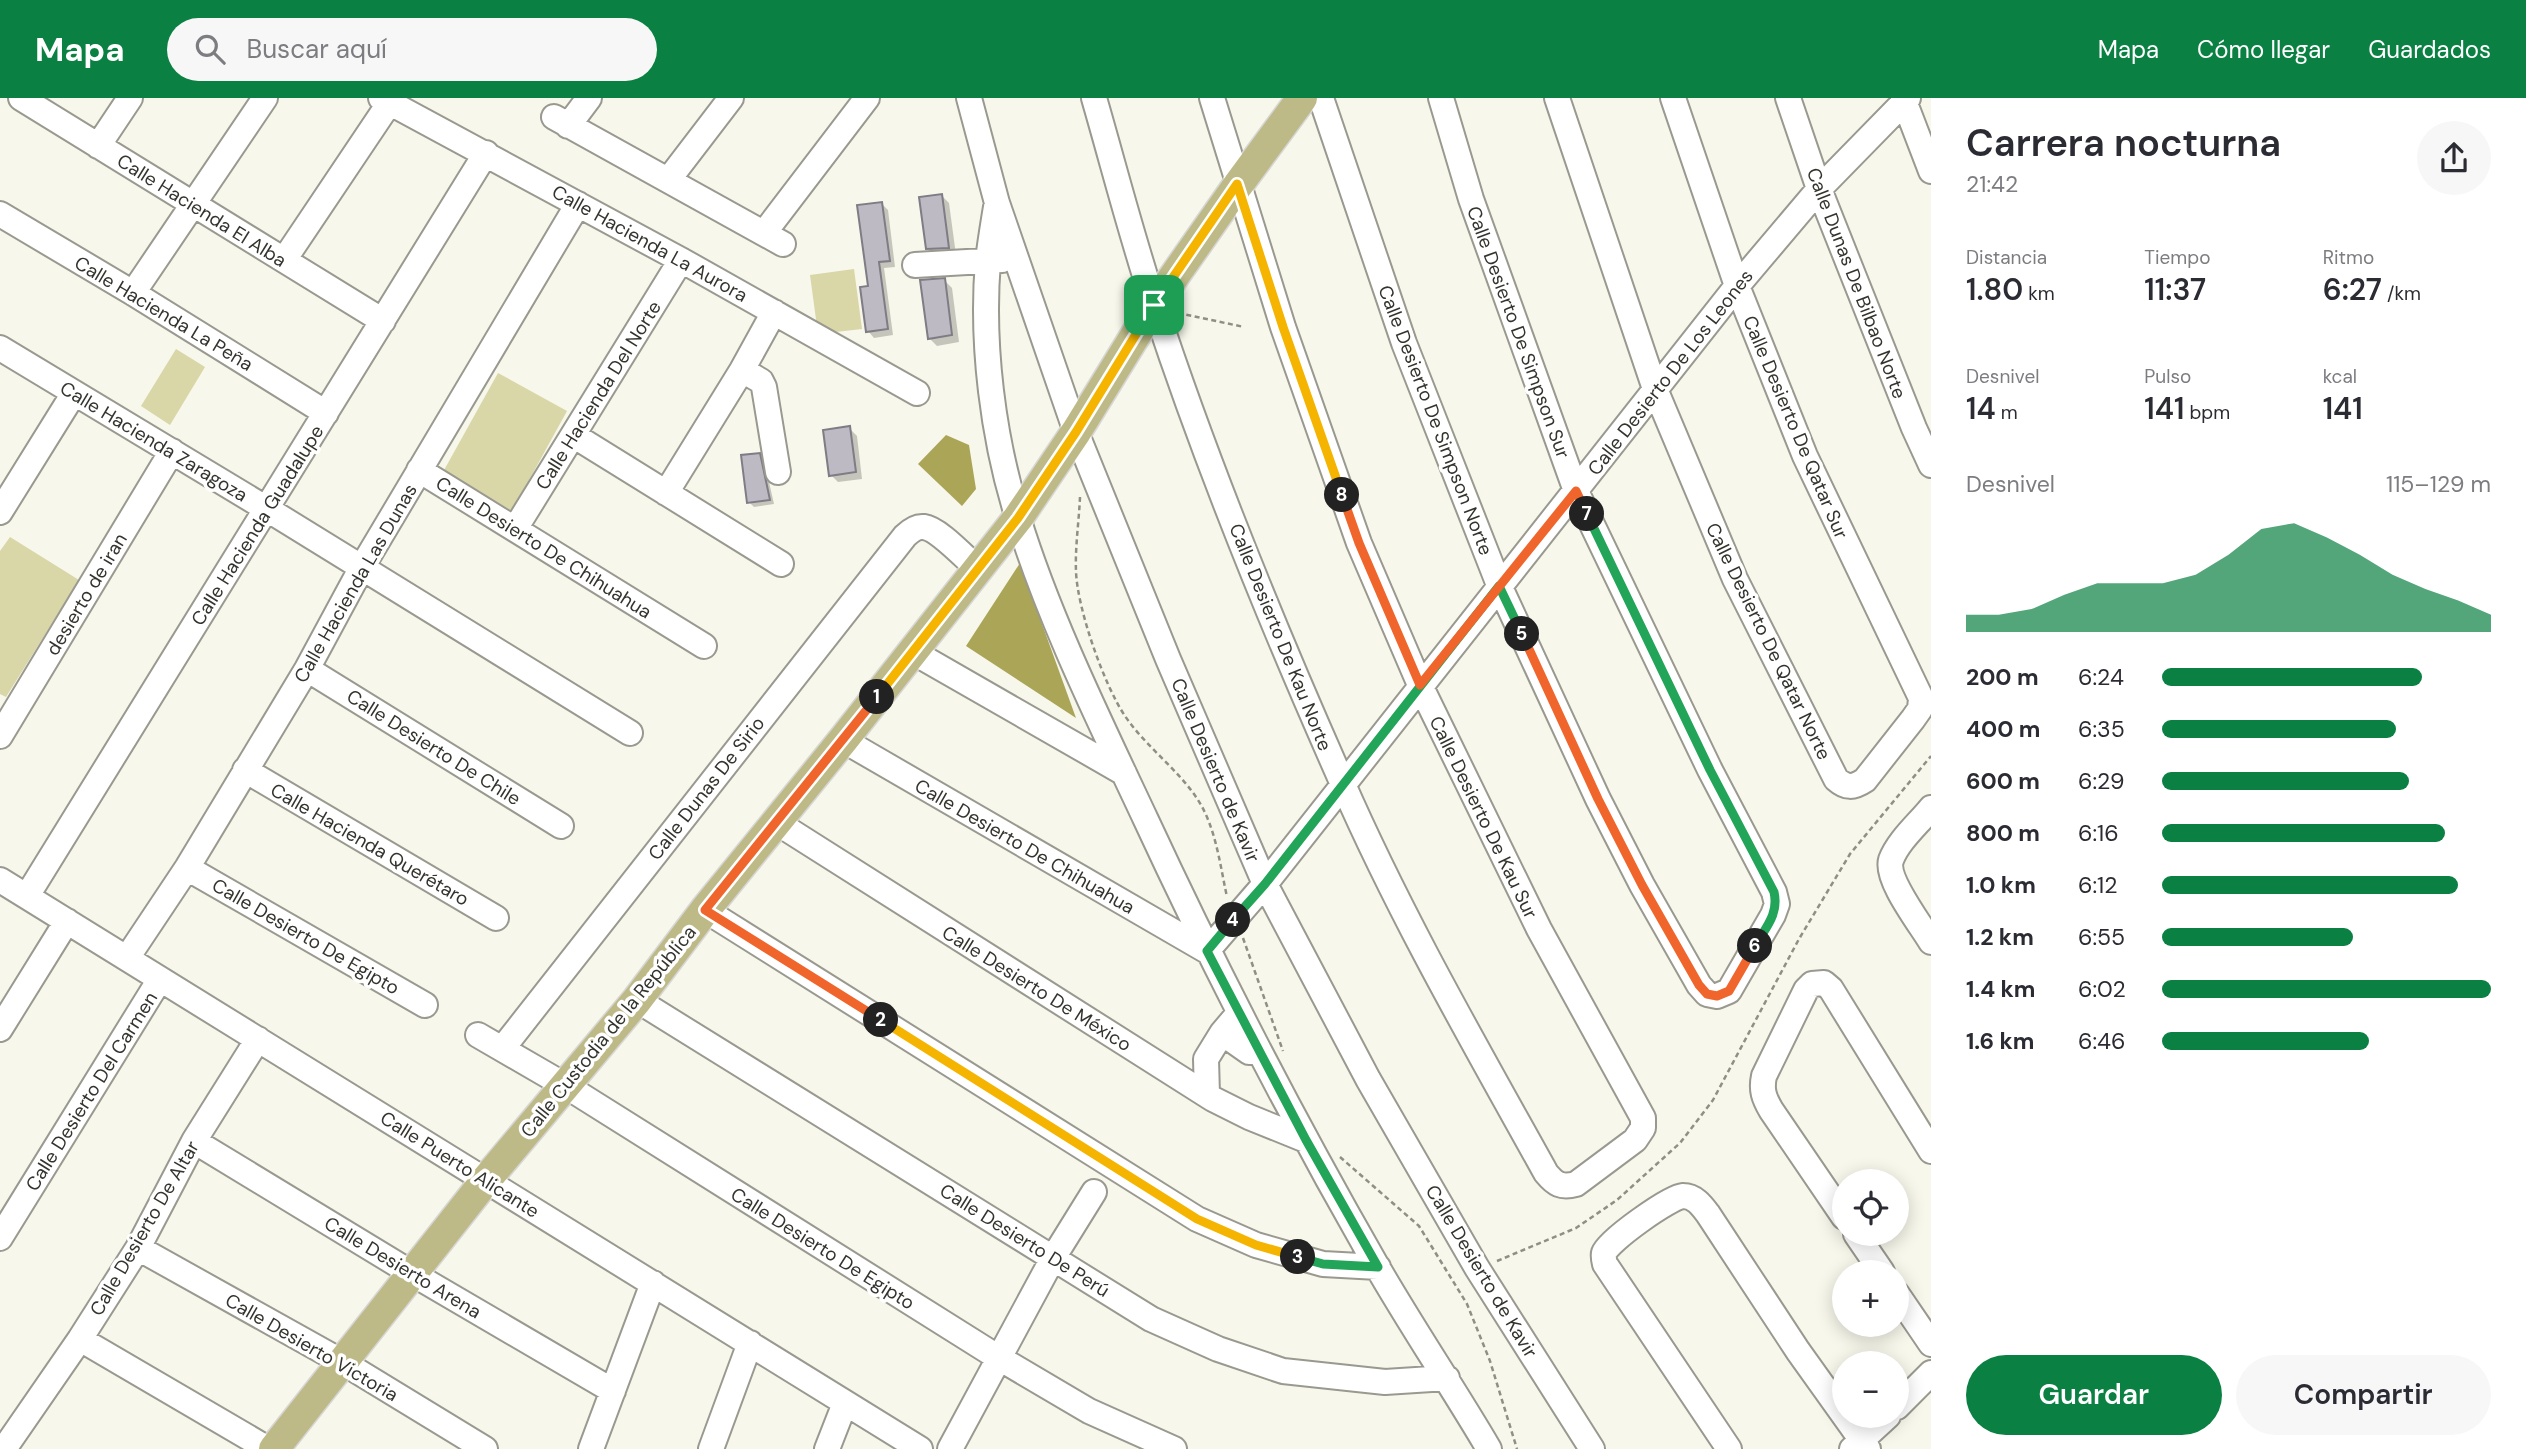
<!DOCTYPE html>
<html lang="es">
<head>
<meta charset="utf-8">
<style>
  :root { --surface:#fff; --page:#f7f7f7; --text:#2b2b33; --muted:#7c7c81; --accent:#0b8043 }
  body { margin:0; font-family:"DM Sans",sans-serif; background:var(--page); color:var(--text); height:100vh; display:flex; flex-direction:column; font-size:26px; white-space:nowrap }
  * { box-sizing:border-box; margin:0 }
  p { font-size:23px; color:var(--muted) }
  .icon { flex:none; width:38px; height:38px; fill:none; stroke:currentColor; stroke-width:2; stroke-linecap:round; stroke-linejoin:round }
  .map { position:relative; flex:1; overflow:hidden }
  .drawer { display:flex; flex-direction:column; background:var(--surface); width:595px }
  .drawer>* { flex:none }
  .controls { position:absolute; left:1832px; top:1071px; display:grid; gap:14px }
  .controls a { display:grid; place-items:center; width:77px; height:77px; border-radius:50%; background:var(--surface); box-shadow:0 4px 18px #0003; font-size:35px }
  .pin { position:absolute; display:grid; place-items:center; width:60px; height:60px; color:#fff; margin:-30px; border-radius:14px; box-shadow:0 4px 10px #0006 }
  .km { position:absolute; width:35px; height:35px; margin:-18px; border-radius:50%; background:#222; color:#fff; font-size:19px; line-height:35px; text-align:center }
  .round { display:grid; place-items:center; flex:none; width:74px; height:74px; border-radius:37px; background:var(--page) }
  .summary { display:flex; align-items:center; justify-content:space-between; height:119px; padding:0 35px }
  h1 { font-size:38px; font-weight:600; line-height:52px }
  .figures { display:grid; grid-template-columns:repeat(3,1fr); gap:10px; height:119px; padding:7px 35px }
  .figures div { display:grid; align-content:center }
  .figures b { font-size:30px; font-weight:600 }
  .figures small { font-size:19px; font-weight:400 }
  .figures p { font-size:19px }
  .chart { height:196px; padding:14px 35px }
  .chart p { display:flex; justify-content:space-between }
  .chart svg { width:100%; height:126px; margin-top:7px; fill:var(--accent); opacity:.7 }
  .button { display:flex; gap:14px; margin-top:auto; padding:14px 35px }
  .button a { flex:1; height:80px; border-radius:42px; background:var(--accent); color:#fff; font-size:28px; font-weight:600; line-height:80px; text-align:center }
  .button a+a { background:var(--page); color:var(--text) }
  ul { padding:0 35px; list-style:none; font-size:23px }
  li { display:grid; grid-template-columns:112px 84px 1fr; align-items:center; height:52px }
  li i { height:18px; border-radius:9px; background:var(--accent) }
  header { display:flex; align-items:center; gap:42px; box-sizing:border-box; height:98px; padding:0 35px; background:var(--accent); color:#fff }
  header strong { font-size:33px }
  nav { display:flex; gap:38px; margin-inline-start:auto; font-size:24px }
  .search { width:490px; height:63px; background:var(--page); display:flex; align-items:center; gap:18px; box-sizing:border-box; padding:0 24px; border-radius:38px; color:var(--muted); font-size:26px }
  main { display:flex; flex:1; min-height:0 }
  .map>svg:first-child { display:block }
</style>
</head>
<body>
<header>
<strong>Mapa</strong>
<div class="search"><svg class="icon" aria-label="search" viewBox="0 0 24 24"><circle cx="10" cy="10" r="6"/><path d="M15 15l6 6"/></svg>Buscar aquí</div>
<nav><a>Mapa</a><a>Cómo llegar</a><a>Guardados</a></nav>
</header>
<main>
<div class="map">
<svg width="1931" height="1351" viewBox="0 0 1931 1351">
  <rect width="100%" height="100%" fill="#f7f7eb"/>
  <path fill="#d9d6a7" d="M854,171L862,231L818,236L810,177Z
    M176,251L205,269L170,327L141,308Z
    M498,275L567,313L512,413L443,374Z
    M10,439L79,482L6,599L0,596V453Z"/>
  <path fill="#aba558" d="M946,337L969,347L976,391L962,408L918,366Z
    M1020,465L1076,620L966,548Z"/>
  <path fill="#0003" d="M941,97L949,105L956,157L936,158L928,151Z
    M881,105L888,112L895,169L884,170L893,237L874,240L868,233L870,189Z
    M944,182L952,190L959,244L937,248L929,240Z
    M849,330L857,338L862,381L838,384L831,377Z
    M759,357L764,362L774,406L754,409L749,404Z"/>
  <path fill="#bebac4" stroke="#807c85" stroke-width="2" d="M942,96L949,150L926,151L919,99Z
    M882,104L890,163L879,164L888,231L866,234L860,189L868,188L857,107Z
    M945,180L952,237L928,241L920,182Z
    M850,328L856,374L829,378L823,332Z
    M760,355L770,402L747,405L741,357Z"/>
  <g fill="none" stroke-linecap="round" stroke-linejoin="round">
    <g stroke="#9a998f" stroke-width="28">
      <path id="minor" d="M21,0L383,223
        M381,0L681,162L917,295
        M969,0L997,105L1076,334L1168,561L1265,786L1368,981L1477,1170L1592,1351
        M1094,0C1114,69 1132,140 1155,209C1208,370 1273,529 1342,684C1401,819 1475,947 1546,1075C1555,1086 1561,1090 1576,1086L1635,1042L1643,1030V1020L1539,831L1420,587L1359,445L1283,229L1212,0
        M1321,0L1404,245L1499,487L1598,701L1642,787L1699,887L1707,896L1717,898L1729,893L1773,817L1777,806L1774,794L1710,672L1576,393L1471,101L1441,0
        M1557,0L1655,291L1735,481L1836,681C1846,690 1853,690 1865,682L1913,621L1920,611L1921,600L1805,358L1737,188L1673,0
        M1788,0L1819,91L1914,330L1931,367
        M1903,0L1931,73
        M554,19L783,146
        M568,28L589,0
        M98,48L130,0
        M669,81L731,0
        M996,109C993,127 990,145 988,163C981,246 993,341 1018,420C1049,521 1101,626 1146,722C1216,873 1292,1020 1375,1165C1411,1228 1452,1288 1489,1351
        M0,116L133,195L326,315
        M764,135L867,0
        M284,162L390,4
        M915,167L1002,162
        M133,195L265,0
        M0,250L267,411L630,635
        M742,272L761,283L764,289L778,374
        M573,337L781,466
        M419,372L704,548
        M666,395L742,272L774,214
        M0,414L74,295
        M515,431L681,162
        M913,554L1124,675
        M307,571L561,728
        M0,638L172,353
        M843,642L1207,853L1265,786L1737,188L1819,91L1908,0
        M245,672L496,820
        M1931,710C1918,726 1898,743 1891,762C1885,781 1921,827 1931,844
        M776,724L1213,1001L1249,1019L1306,1042
        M187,770L425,907
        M0,782L920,1351
        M27,798L486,55
        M705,812L1197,1121L1256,1147L1323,1166L1378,1169
        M127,860L187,770L307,571L362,469L578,106
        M637,902L1151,1221L1218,1251L1283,1273L1385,1284L1447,1280
        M1239,915L1222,935L1249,954L1259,953
        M0,931L67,823
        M478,937L566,988L999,1260L1089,1313L1174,1351
        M502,951L905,438C910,433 916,428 924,429C939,431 966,461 978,471
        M1207,997L1206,961L1222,935
        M194,1043L413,1176L613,1293
        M1844,1119L1771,1012C1764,1000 1761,992 1764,978L1806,892L1812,886L1824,885L1831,891L1931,1053
        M1856,1136L1882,1174
        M0,1140L160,881
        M138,1150L344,1265L485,1351
        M1897,1196L1931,1246
        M80,1241L268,1351
        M1897,1309L1931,1275
        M4,1351L80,1241L138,1150L194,1043L258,941
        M591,1351L653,1185
        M711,1351L750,1245
        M827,1351L845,1305
        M950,1351L1053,1160L1094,1094
        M1729,1351L1605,1166C1604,1162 1603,1158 1604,1155C1608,1143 1670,1099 1683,1098C1695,1098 1702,1108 1708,1116L1798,1253L1868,1351
        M1852,1351L1888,1318"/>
    </g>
    <g stroke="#d6d6d5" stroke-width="33">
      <path id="major" d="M274,1351L486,1082L637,902L705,812L843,642L1018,420L1076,334L1154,207L1238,87L1302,0"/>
    </g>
    <path stroke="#8f8f86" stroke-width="2.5" stroke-dasharray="5 3.5" stroke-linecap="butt" d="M1178,215L1244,229
      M1080,399C1079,423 1075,449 1076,473C1077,510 1104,587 1125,618C1146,649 1178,671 1198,702C1216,730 1220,767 1227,799
      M1243,840L1283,953
      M1340,1059L1419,1128L1467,1206L1490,1263L1517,1351
      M1497,1163L1576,1130L1617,1102L1680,1045L1713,1002L1799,841L1850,756L1931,658"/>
    <use href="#minor" stroke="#fff" stroke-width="24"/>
    <use href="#major" stroke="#beba88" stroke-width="30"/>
  </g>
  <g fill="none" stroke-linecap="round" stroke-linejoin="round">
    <g stroke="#fff" stroke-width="14">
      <path id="split-1" d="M877,599L1018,420L1076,334L1154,207"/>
    </g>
    <g stroke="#fff" stroke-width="14">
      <path id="split-2" d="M877,599L705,812L881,922"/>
    </g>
    <g stroke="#fff" stroke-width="14">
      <path id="split-3" d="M881,922L1197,1121L1256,1147L1298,1159"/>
    </g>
    <g stroke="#fff" stroke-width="14">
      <path id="split-4" d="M1233,822L1207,853L1306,1042L1378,1169L1323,1166L1298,1159"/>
    </g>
    <g stroke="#fff" stroke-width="14">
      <path id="split-5" d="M1233,822L1265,786L1499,488L1522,536"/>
    </g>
    <g stroke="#fff" stroke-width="14">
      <path id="split-6" d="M1522,536L1598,701L1642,787L1699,887L1707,896L1717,898L1729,893L1755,848"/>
    </g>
    <g stroke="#fff" stroke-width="14">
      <path id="split-7" d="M1587,416L1710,672L1774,794C1779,816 1766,829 1755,848"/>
    </g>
    <g stroke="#fff" stroke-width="14">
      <path id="split-8" d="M1342,397L1359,445L1420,587L1576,393L1587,416"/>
    </g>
    <g stroke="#fff" stroke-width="14">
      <path id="split-9" d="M1154,207L1237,86L1283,229L1342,397"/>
    </g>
    <use href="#split-1" stroke="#f5b400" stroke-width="9"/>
    <use href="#split-2" stroke="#f0652b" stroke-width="9"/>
    <use href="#split-3" stroke="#f5b400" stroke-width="9"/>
    <use href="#split-4" stroke="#22a559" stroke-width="9"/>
    <use href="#split-5" stroke="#22a559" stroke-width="9"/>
    <use href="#split-6" stroke="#f0652b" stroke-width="9"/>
    <use href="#split-7" stroke="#22a559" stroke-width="9"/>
    <use href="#split-8" stroke="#f0652b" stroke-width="9"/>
    <use href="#split-9" stroke="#f5b400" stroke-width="9"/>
  </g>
  <g text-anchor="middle" stroke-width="7" stroke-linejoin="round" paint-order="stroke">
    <g font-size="19" fill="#34342f" stroke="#fff">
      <text transform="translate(202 112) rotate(32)" y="7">Calle Hacienda El Alba</text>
      <text transform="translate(650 145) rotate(29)" y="7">Calle Hacienda La Aurora</text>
      <text transform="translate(1857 185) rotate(69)" y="7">Calle Dunas De Bilbao Norte</text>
      <text transform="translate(164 215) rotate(31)" y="7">Calle Hacienda La Peña</text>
      <text transform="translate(1519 234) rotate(70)" y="7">Calle Desierto De Simpson Sur</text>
      <text transform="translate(1670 274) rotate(-52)" y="7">Calle Desierto De Los Leones</text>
      <text transform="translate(598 297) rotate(-58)" y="7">Calle Hacienda Del Norte</text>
      <text transform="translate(1436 322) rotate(69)" y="7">Calle Desierto De Simpson Norte</text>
      <text transform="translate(1796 329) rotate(67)" y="7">Calle Desierto De Qatar Sur</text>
      <text transform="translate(154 343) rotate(31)" y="7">Calle Hacienda Zaragoza</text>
      <text transform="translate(257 427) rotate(-58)" y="7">Calle Hacienda Guadalupe</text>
      <text transform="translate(544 449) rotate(32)" y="7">Calle Desierto De Chihuahua</text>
      <text transform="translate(355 485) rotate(-60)" y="7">Calle Hacienda Las Dunas</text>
      <text transform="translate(86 496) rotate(-59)" y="7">desierto de iran</text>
      <text transform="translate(1281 539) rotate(68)" y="7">Calle Desierto De Kau Norte</text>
      <text transform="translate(1769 543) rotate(64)" y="7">Calle Desierto De Qatar Norte</text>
      <text transform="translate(434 649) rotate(32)" y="7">Calle Desierto De Chile</text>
      <text transform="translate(1216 672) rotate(67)" y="7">Calle Desierto de Kavir</text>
      <text transform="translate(706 690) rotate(-52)" y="7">Calle Dunas De Sirio</text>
      <text transform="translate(1484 719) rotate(64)" y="7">Calle Desierto De Kau Sur</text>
      <text transform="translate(370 746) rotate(30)" y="7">Calle Hacienda Querétaro</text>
      <text transform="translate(1025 748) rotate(30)" y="7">Calle Desierto De Chihuahua</text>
      <text transform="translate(306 838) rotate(30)" y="7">Calle Desierto De Egipto</text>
      <text transform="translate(1037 890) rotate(32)" y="7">Calle Desierto De México</text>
      <text transform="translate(608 933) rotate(-51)" y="7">Calle Custodia de la República</text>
      <text transform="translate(91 993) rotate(-58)" y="7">Calle Desierto Del Carmen</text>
      <text transform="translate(460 1066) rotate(32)" y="7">Calle Puerto Alicante</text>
      <text transform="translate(144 1130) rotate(-60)" y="7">Calle Desierto De Altar</text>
      <text transform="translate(1025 1142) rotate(32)" y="7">Calle Desierto De Perú</text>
      <text transform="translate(823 1150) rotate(32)" y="7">Calle Desierto De Egipto</text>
      <text transform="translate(403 1169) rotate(31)" y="7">Calle Desierto Arena</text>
      <text transform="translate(1482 1173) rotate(59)" y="7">Calle Desierto de Kavir</text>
      <text transform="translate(312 1249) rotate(30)" y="7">Calle Desierto Victoria</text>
    </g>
  </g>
</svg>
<div class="controls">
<a><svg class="icon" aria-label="locate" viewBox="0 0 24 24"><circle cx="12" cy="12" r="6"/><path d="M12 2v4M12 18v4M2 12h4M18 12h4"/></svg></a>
<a>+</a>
<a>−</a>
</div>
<div class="pin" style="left:1154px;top:207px;background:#1e9e55"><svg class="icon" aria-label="arrive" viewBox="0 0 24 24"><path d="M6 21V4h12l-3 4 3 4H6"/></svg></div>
<b class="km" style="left:877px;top:599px">1</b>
<b class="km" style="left:881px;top:922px">2</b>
<b class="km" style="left:1298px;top:1159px">3</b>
<b class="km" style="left:1233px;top:822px">4</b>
<b class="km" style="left:1522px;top:536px">5</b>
<b class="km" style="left:1755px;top:848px">6</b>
<b class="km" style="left:1587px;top:416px">7</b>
<b class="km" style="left:1342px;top:397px">8</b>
</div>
<section class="drawer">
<div class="summary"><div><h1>Carrera nocturna</h1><p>21:42</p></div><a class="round"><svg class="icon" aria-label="share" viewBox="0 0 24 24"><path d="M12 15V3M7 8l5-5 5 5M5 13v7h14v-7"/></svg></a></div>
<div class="figures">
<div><p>Distancia</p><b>1.80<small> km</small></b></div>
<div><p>Tiempo</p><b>11:37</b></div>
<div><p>Ritmo</p><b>6:27<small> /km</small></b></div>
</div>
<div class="figures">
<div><p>Desnivel</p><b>14<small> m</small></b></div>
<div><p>Pulso</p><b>141<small> bpm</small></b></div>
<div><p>kcal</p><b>141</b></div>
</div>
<div class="chart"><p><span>Desnivel</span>115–129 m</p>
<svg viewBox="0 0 160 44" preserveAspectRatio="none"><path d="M0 44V38L10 38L20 36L30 31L40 27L50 27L60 27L70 24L80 17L90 8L100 6L110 11L120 17L130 24L140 29L150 33L160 38V44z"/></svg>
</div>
<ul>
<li><b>200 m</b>6:24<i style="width:79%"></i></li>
<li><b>400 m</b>6:35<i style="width:71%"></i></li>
<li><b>600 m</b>6:29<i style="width:75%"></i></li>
<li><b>800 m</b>6:16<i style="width:86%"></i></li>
<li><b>1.0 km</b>6:12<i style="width:90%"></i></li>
<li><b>1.2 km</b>6:55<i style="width:58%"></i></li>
<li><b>1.4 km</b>6:02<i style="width:100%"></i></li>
<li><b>1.6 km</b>6:46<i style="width:63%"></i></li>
</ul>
<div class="button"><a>Guardar</a><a>Compartir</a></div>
</section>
</main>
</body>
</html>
